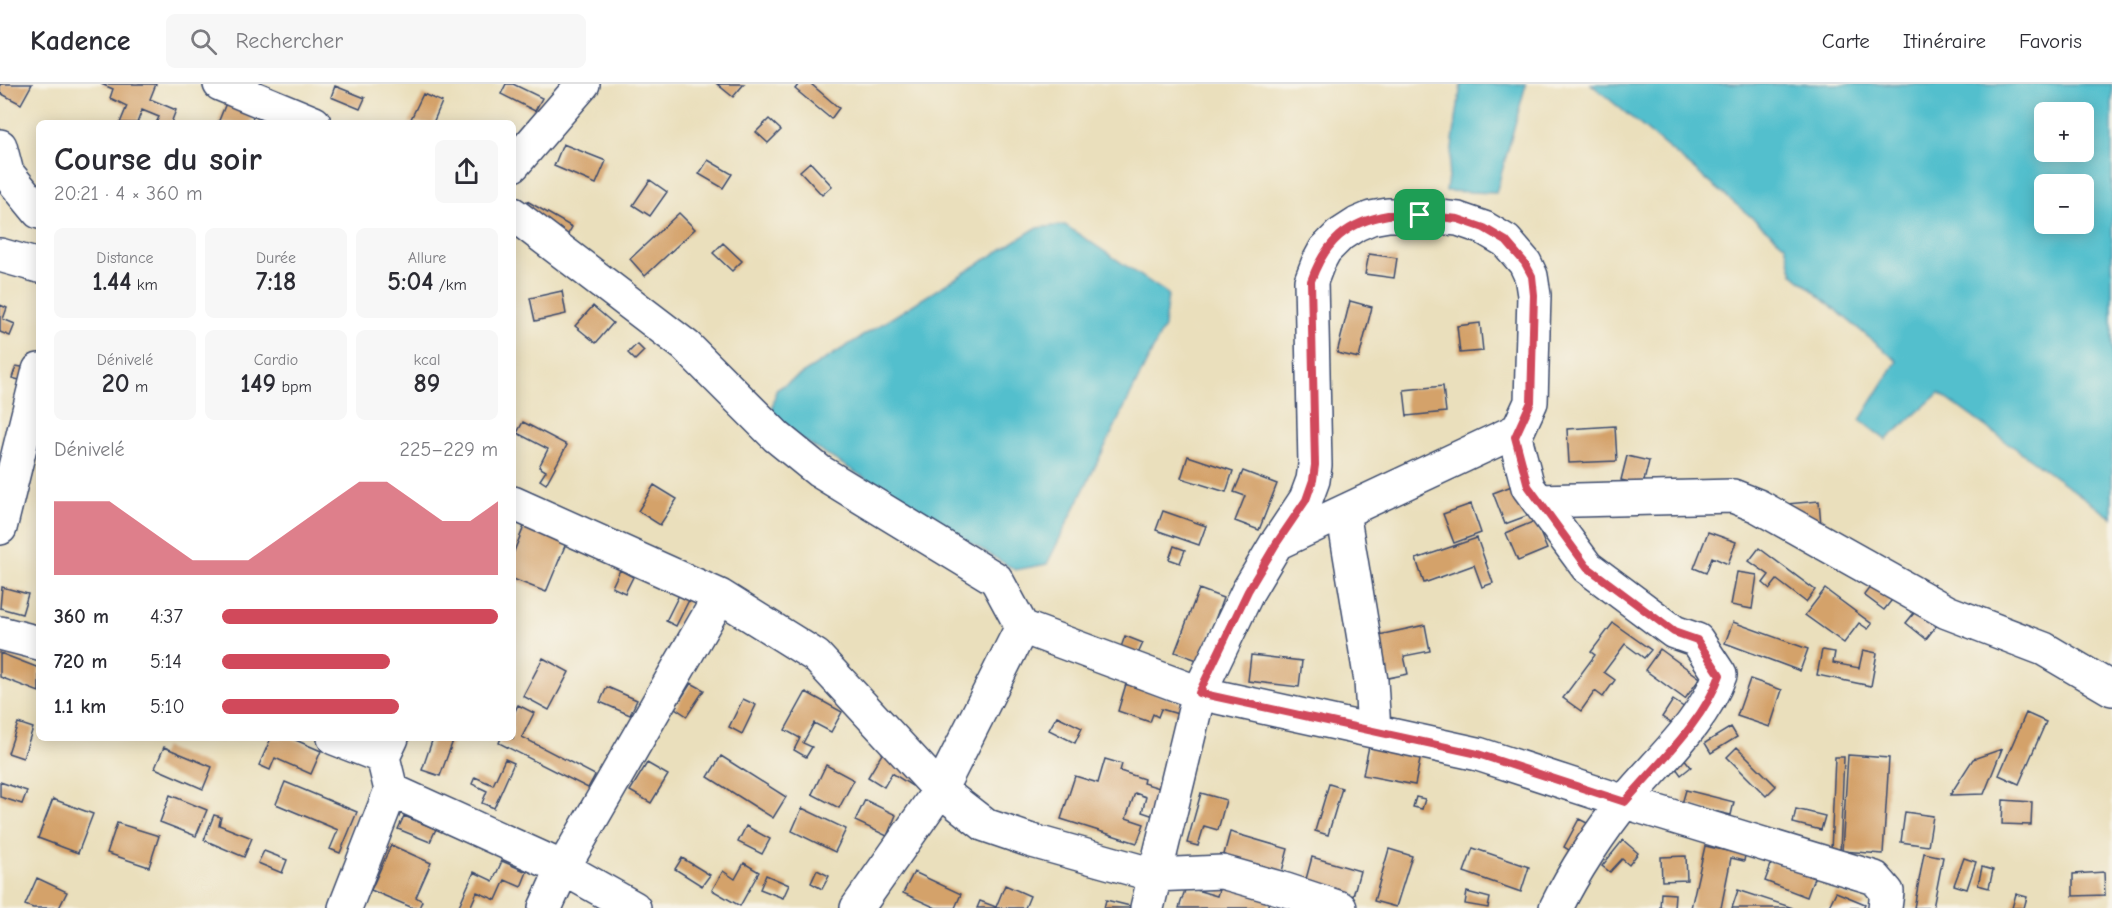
<!DOCTYPE html>
<html lang="fr">
<head>
<meta charset="utf-8">
<style>
  :root { --surface:#fff; --page:#f7f7f7; --text:#2b2b33; --muted:#7c7c81; --line:#e1e1e2; --accent:#d1495b }
  body { margin:0; font-family:"Comic Neue",sans-serif; background:var(--page); color:var(--text); height:100vh; display:flex; flex-direction:column; font-size:22px; white-space:nowrap }
  * { box-sizing:border-box; margin:0 }
  p { font-size:20px; color:var(--muted) }
  .icon { flex:none; width:33px; height:33px; fill:none; stroke:currentColor; stroke-width:2; stroke-linecap:round; stroke-linejoin:round }
  .map { position:relative; flex:1; overflow:hidden }
  .panel { position:absolute; left:36px; top:36px; width:480px; height:621px; display:flex; flex-direction:column; background:var(--surface); border-radius:9px; box-shadow:0 3px 15px #0003 }
  .panel>* { flex:none }
  .fabs { position:absolute; left:2034px; top:18px; display:grid; gap:12px }
  .fabs a { display:grid; place-items:center; width:60px; height:60px; border-radius:9px; background:var(--surface); box-shadow:0 3px 15px #0003; font-size:30px }
  .pin { position:absolute; display:grid; place-items:center; width:51px; height:51px; color:#fff; margin:-26px; border-radius:12px; box-shadow:0 3px 9px #0006 }
  .round { display:grid; place-items:center; flex:none; width:63px; height:63px; border-radius:9px; background:var(--page) }
  .overview { display:flex; align-items:center; justify-content:space-between; height:102px; padding:0 18px }
  h1 { font-size:33px; font-weight:700; line-height:45px }
  .metrics { display:grid; grid-template-columns:repeat(3,1fr); gap:9px; height:102px; padding:6px 18px }
  .metrics div { display:grid; align-content:center; border-radius:9px; background:var(--page); text-align:center }
  .metrics b { font-size:26px; font-weight:700 }
  .metrics small { font-size:16px; font-weight:400 }
  .metrics p { font-size:16px }
  .chart { height:168px; padding:12px 18px }
  .chart p { display:flex; justify-content:space-between }
  .chart svg { width:100%; height:108px; margin-top:6px; fill:var(--accent); opacity:.7 }
  ul { padding:0 18px; list-style:none; font-size:20px }
  li { display:grid; grid-template-columns:96px 72px 1fr; align-items:center; height:45px }
  li i { height:15px; border-radius:8px; background:var(--accent) }
  header { display:flex; align-items:center; gap:36px; box-sizing:border-box; height:84px; padding:0 30px; background:var(--surface); border-bottom:2px solid var(--line) }
  header strong { font-size:28px }
  nav { display:flex; gap:33px; margin-inline-start:auto; font-size:21px }
  .search { width:420px; height:54px; background:var(--page); display:flex; align-items:center; gap:15px; box-sizing:border-box; padding:0 21px; border-radius:9px; color:var(--muted); font-size:22px }
  .map>svg:first-child { display:block }
</style>
</head>
<body>
<header>
<strong>Kadence</strong>
<div class="search"><svg class="icon" aria-label="search" viewBox="0 0 24 24"><circle cx="10" cy="10" r="6"/><path d="M15 15l6 6"/></svg>Rechercher</div>
<nav><a>Carte</a><a>Itinéraire</a><a>Favoris</a></nav>
</header>
<div class="map">
<svg width="2112" height="824" viewBox="0 0 2112 824">
  <rect width="100%" height="100%" fill="#f7f3e8"/>
  <filter id="ink" filterUnits="userSpaceOnUse"><feTurbulence type="fractalNoise" baseFrequency=".0167" numOctaves="2"/><feDisplacementMap in="SourceGraphic" scale="12" xChannelSelector="R" yChannelSelector="G"/><feConvolveMatrix kernelMatrix="1 2 1 2 8 2 1 2 1" color-interpolation-filters="sRGB"/></filter>
  <filter id="wash" filterUnits="userSpaceOnUse"><feTurbulence type="fractalNoise" baseFrequency=".008" numOctaves="4" result="noise"/><feDisplacementMap in="SourceGraphic" scale="24" xChannelSelector="R" yChannelSelector="G"/><feGaussianBlur stdDeviation="1.35" result="paint"/><feColorMatrix in="noise" values="0 0 0 0 0 0 0 0 0 0 0 0 0 0 0 0 0 1.4 0 .05"/><feComposite in="paint" operator="in"/></filter>
  <g filter="url(#wash)">
    <rect width="100%" height="100%" fill="#eadfbc"/>
    <path fill="#52bfcd" stroke="#367796" stroke-width="1.5" fill-rule="evenodd" d="M1461,0H1526L1496,109L1446,107Z
      M1591,0H2112V434L1939,309L1886,356L1860,336L1897,277L1793,190L1785,161ZM2084,28V68H2044V28ZM2084,100V140H2044V100Z
      M1065,141L1168,210L1164,243L1047,480L1015,486L770,336L776,306L1036,144Z"/>
    <g id="blocks">
      <path fill="#d4a26a" d="M0,0H32L21,20L0,9Z
        M101,0H156L150,15L176,26L171,39H156L159,33L142,26L137,39H120L127,22L110,14L113,5Z
        M506,0H513L542,14L535,27L501,10Z
        M717,0H744L733,13Z
        M799,0H811L839,24L831,35L795,5Z
        M335,2L365,14L360,25L331,13Z
        M423,10L442,18L433,39H409Z
        M226,19L254,30L251,39H218Z
        M769,35L781,46L768,59L756,48Z
        M563,60L606,77L596,100L554,82Z
        M708,76L732,90L723,104L699,90Z
        M810,78L832,102L822,111L800,87Z
        M650,96L667,108L650,132L633,121Z
        M527,117L572,143L564,157L519,131Z
        M679,129L695,145L645,192L630,175Z
        M723,159L742,177L732,187L713,169Z
        M1369,170L1397,174L1394,194L1365,190Z
        M562,207L566,230L535,237L530,214Z
        M1350,217L1372,223L1359,274L1337,269Z
        M0,221L7,224L3,235L15,240L10,252L0,248Z
        M593,222L613,239L596,259L575,242Z
        M1480,239L1483,267L1460,269L1457,242Z
        M637,260L644,267L635,276L628,269Z
        M16,282L27,284L23,297L12,294Z
        M1443,302L1446,328L1407,332L1404,306Z
        M523,338L567,361L546,400L540,396L546,387L539,383L548,365L517,349Z
        M1615,342L1617,377L1569,379L1567,345Z
        M1188,372L1233,387L1226,408L1181,394Z
        M1627,372L1649,377L1643,401L1621,396Z
        M1243,387L1277,400L1259,446L1235,437L1245,412L1234,408Z
        M1517,400L1529,431L1505,440L1493,409Z
        M654,401L677,415L660,441L638,427Z
        M1819,417L1821,441L1776,421Z
        M1471,420L1481,449L1454,459L1443,430Z
        M1163,427L1206,442L1199,461L1156,446Z
        M1535,437L1547,465L1518,477L1506,449Z
        M525,440L567,457L546,508L513,495V470Z
        M1708,448L1736,458L1728,480L1712,473L1706,489L1694,484Z
        M1477,454L1493,499L1482,503L1474,481L1424,499L1416,475Z
        M1174,462L1185,466L1180,479L1169,475Z
        M1759,464L1815,506L1806,518L1777,496L1770,505L1763,499L1769,491L1749,477Z
        M620,486L633,493L625,509L612,503Z
        M1882,487L1895,512L1884,526L1864,511Z
        M1737,488L1757,491L1752,525L1731,521Z
        M2,503L28,510L22,530L0,524Z
        M1199,505L1223,514L1200,577L1175,568Z
        M1825,505L1872,540L1868,545L1859,539L1844,559L1805,531Z
        M679,511L689,516L676,542L666,537Z
        M1928,512L1947,528L1926,555L1906,539Z
        M1733,538L1808,565L1800,587L1725,559Z
        M1613,539L1651,566L1644,574L1625,560L1604,588L1615,596L1603,613L1595,607L1581,627L1563,614L1595,571L1591,568Z
        M1425,541L1430,567L1404,572L1408,590L1383,595L1374,552Z
        M1125,552L1143,559L1137,572L1120,566Z
        M1660,565L1700,594L1685,615L1645,586Z
        M1822,566L1835,568L1833,579L1859,584L1863,566L1877,569L1871,602L1817,591Z
        M0,569L39,584V608L0,593Z
        M1251,571L1302,577L1299,603L1248,597Z
        M543,574L569,588L549,626L523,612Z
        M1750,595L1782,606L1770,643L1737,632Z
        M691,599L704,606L687,632L675,624Z
        M1126,600L1182,619L1178,630L1161,625L1158,633L1153,630L1150,638L1118,627Z
        M607,603L637,616L630,631L600,618Z
        M806,608L842,628L831,648L814,639L803,659L812,663L806,673L794,666L800,654L785,646Z
        M743,615L756,621L742,650L729,643Z
        M1673,616L1685,624L1674,641L1662,633Z
        M518,621L534,629L522,653L595,691L588,704L499,659L501,654H513V631Z
        M2026,629L2046,638L2019,700L1999,691Z
        M1057,632L1082,644L1075,659L1049,646Z
        M18,639L33,644L23,674L8,669Z
        M1731,643L1737,653L1711,669L1705,659Z
        M271,654H291L321,667L311,690L275,674L270,686L259,681Z
        M433,654H454L440,692L422,686Z
        M888,660L924,682L912,702L892,689L884,703L868,693Z
        M1369,662L1421,671L1415,701L1363,691Z
        M164,663L212,683L203,705L155,684Z
        M1737,663L1776,702L1766,712L1727,673Z
        M2002,665L1984,710L1950,711L1973,675Z
        M1848,671L1889,674L1883,770L1842,767Z
        M721,672L786,713L773,734L708,693Z
        M1683,673L1691,683L1681,691L1673,680Z
        M1835,673H1844L1840,768H1831Z
        M505,675L514,679L494,724L482,719L487,707L472,700L475,693L493,701Z
        M1105,675L1122,680L1120,687L1144,695L1143,699L1163,705L1154,732L1142,728L1146,713L1135,709L1126,734L1144,740L1137,759L1061,735L1075,692L1098,699Z
        M647,679L668,691L651,719L630,707Z
        M826,681L854,696L839,724L812,710Z
        M0,698L27,707L22,720L0,713Z
        M285,698L357,728L340,769L330,765L338,746L276,720Z
        M1329,700L1342,704L1328,751L1315,747Z
        M1686,706L1734,718L1731,731L1682,720Z
        M1201,709L1226,716L1218,746L1204,742L1198,762L1187,759Z
        M170,711L207,726L196,752L160,738Z
        M1416,713L1425,715L1422,725L1413,723Z
        M53,715L93,730L78,769L38,754Z
        M865,716L896,731L887,752L855,737Z
        M2003,716L2032,718L2031,741L2002,740Z
        M802,724L846,745L835,768L792,747Z
        M1796,725L1825,732L1821,746L1793,739Z
        M1905,728L1933,732L1928,762L1901,758Z
        M214,731L221,733L219,741L252,754L244,773L204,756Z
        M404,732L436,745L430,758L398,745Z
        M1579,735L1591,741L1566,773L1569,766L1564,763Z
        M117,739L159,752L149,783L107,769Z
        M746,742L770,755L762,770L738,758Z
        M1230,748L1288,765L1281,791L1223,774Z
        M1623,756L1638,769L1629,781L1622,775L1610,788L1602,782Z
        M391,761L431,779L416,813L422,817L419,824H413L371,806Z
        M1705,762L1745,771L1744,777L1731,774L1721,824H1691Z
        M1473,764L1529,783L1521,808L1464,788Z
        M1389,765L1412,772L1396,823L1374,817Z
        M264,767L287,776L282,789L258,779Z
        M1924,769L1943,773L1933,824H1914Z
        M1686,772L1687,796L1662,797L1661,773Z
        M1312,773L1360,787L1353,812L1305,799Z
        M682,774L710,791L702,802L675,785Z
        M1964,774L1976,778L1967,805L1954,801Z
        M502,777L527,788L521,803L505,796L496,816L477,808L470,824H458L474,788L493,797Z
        M1772,778L1814,794L1807,813L1765,797Z
        M744,779L759,788L740,822L712,806L723,787L735,795Z
        M1982,783L1993,786L1989,804L1978,801Z
        M817,786L829,792L822,805L811,799Z
        M914,788L961,810L955,824H936L903,809Z
        M2104,788L2105,811L2073,812V790Z
        M766,791L789,801L783,814L760,805Z
        M37,794L67,808L59,824H33L25,821Z
        M1222,796L1271,812L1267,824H1179L1186,803L1217,812Z
        M1005,801L1030,812L1025,824H977L980,817L996,823Z
        M1738,806L1793,824H1732Z
        M1467,808L1490,814L1488,824L1465,820Z
        M1836,808L1865,820L1863,824H1834L1829,822Z
        M1661,809L1675,810L1674,824H1660Z
        M2016,810L2027,813L2024,824H2012Z
        M1106,816L1134,823L1133,824H1104Z"/>
    </g>
  </g>
  <g filter="url(#ink)">
    <use href="#blocks" fill-opacity="0" stroke="#3a496c" stroke-width="1.5"/>
    <g fill="none" stroke-linecap="round" stroke-linejoin="round">
      <g stroke="#3a496c" stroke-width="36">
        <path id="minor" d="M220,0L314,39
          M0,62L7,89L39,128
          M513,81L583,0
          M513,130L686,262L777,353L819,387L996,495L1022,543L1199,609L1478,670L1625,718L1875,794L1887,808L1885,824
          M0,171L39,182
          M1538,417L1733,412L1758,422L1947,528L2044,565L2112,605
          M513,419L720,512L816,572L940,706L985,741L1029,756L1154,791L1222,788L1286,806L1340,824
          M1343,428L1371,597L1374,647
          M0,444L39,286
          M1277,459L1518,346
          M0,549L39,559
          M334,654L383,673
          M391,706L563,784L634,824
          M345,824L391,706L383,673L392,654
          M545,824L563,784L720,512
          M857,824L940,706L1022,543
          M1147,824L1199,609L1248,507L1276,460L1306,415L1313,396L1315,381L1311,197L1318,179L1325,166L1340,151L1357,140L1371,134L1388,131H1420L1458,135L1484,144L1506,157L1525,179L1531,192L1534,211L1531,318L1515,353L1528,403L1587,483L1674,548L1697,556L1720,591C1702,640 1659,676 1626,716C1601,746 1573,789 1556,824"/>
      </g>
      <use href="#minor" stroke="#fff" stroke-width="33"/>
    </g>
  </g>
  <g fill="none" stroke-linecap="round" stroke-linejoin="round" filter="url(#ink)">
    <g stroke="#fff" stroke-width="12">
      <path id="route" d="M1388,131H1420L1458,135L1484,144L1506,157L1525,179L1532,192L1534,211L1531,318L1515,353L1528,402L1587,483L1674,548L1697,556L1720,591C1703,639 1658,679 1625,718L1478,670L1199,609L1248,507L1276,460L1306,416L1313,396L1315,381L1311,197C1325,158 1347,138 1388,131Z"/>
    </g>
    <use href="#route" stroke="#d1495b" stroke-width="8"/>
  </g>
</svg>
<div class="fabs">
<a>+</a>
<a>−</a>
</div>
<div class="pin" style="left:1420px;top:131px;background:#1e9e55"><svg class="icon" aria-label="arrive" viewBox="0 0 24 24"><path d="M6 21V4h12l-3 4 3 4H6"/></svg></div>
<section class="panel">
<div class="overview"><div><h1>Course du soir</h1><p>20:21 · 4 × 360 m</p></div><a class="round"><svg class="icon" aria-label="share" viewBox="0 0 24 24"><path d="M12 15V3M7 8l5-5 5 5M5 13v7h14v-7"/></svg></a></div>
<div class="metrics">
<div><p>Distance</p><b>1.44<small> km</small></b></div>
<div><p>Durée</p><b>7:18</b></div>
<div><p>Allure</p><b>5:04<small> /km</small></b></div>
</div>
<div class="metrics">
<div><p>Dénivelé</p><b>20<small> m</small></b></div>
<div><p>Cardio</p><b>149<small> bpm</small></b></div>
<div><p>kcal</p><b>89</b></div>
</div>
<div class="chart"><p><span>Dénivelé</span>225–229 m</p>
<svg viewBox="0 0 160 44" preserveAspectRatio="none"><path d="M0 44V14L10 14L20 14L30 22L40 30L50 38L60 38L70 38L80 30L90 22L100 14L110 6L120 6L130 14L140 22L150 22L160 14V44z"/></svg>
</div>
<ul>
<li><b>360 m</b>4:37<i style="width:100%"></i></li>
<li><b>720 m</b>5:14<i style="width:61%"></i></li>
<li><b>1.1 km</b>5:10<i style="width:64%"></i></li>
</ul>
</section>
</div>
</body>
</html>
